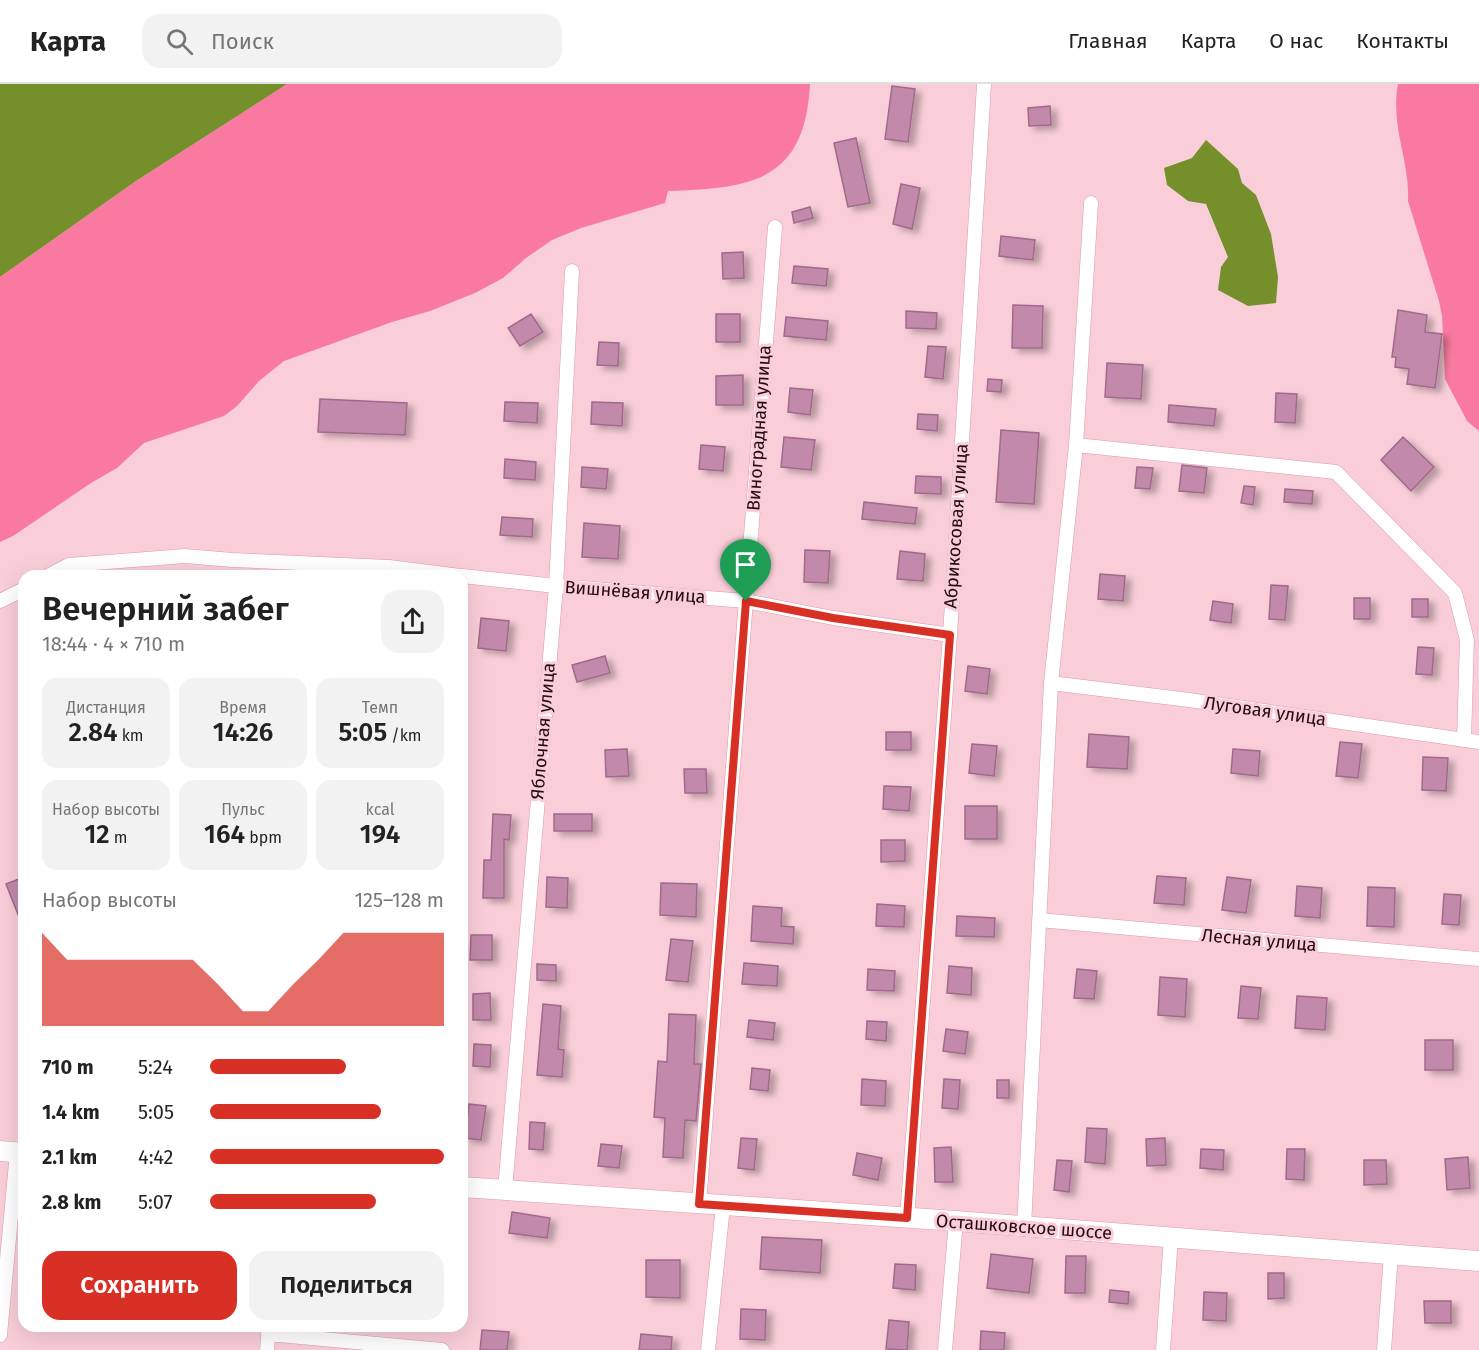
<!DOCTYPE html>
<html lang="ru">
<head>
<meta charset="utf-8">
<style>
  :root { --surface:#fff; --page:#f2f2f2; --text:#222; --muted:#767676; --line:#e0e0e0; --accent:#d93025 }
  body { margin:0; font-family:"Fira Sans",sans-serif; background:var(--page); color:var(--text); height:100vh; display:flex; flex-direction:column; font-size:22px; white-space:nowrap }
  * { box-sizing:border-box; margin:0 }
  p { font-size:20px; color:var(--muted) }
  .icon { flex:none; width:33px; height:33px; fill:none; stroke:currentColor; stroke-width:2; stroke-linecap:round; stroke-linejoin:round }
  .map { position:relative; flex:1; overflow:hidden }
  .details { position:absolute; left:18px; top:486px; width:450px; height:762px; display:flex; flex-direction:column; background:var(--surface); border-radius:18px; box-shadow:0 6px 24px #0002 }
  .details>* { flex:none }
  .pin { position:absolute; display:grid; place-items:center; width:51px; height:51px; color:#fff; margin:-62px -26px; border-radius:50% 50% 50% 0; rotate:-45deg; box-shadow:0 0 6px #0007 }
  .pin .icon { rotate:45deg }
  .round { display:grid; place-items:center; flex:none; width:63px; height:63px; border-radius:18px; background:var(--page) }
  .head { display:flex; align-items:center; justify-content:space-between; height:102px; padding:0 24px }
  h1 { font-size:33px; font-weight:600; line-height:45px }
  .figures { display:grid; grid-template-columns:repeat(3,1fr); gap:9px; height:102px; padding:6px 24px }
  .figures div { display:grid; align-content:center; border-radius:15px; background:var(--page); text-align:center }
  .figures b { font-size:26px; font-weight:600 }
  .figures small { font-size:16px; font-weight:400 }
  .figures p { font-size:16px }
  .chart { height:168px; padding:12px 24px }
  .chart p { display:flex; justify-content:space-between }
  .chart svg { width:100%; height:108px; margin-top:6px; fill:var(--accent); opacity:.7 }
  .button { display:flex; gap:12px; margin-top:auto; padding:12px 24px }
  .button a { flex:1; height:69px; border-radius:18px; background:var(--accent); color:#fff; font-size:24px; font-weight:600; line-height:69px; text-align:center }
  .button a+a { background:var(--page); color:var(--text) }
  ul { padding:0 24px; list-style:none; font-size:20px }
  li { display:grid; grid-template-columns:96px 72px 1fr; align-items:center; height:45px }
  li i { height:15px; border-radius:8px; background:var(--accent) }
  header { display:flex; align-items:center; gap:36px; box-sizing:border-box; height:84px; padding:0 30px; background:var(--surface); border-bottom:2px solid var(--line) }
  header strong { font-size:28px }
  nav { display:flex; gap:33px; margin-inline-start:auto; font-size:21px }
  .search { width:420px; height:54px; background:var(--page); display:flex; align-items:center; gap:15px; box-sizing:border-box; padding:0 21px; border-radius:18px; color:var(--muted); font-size:22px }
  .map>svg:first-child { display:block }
</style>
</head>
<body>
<header>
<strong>Карта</strong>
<div class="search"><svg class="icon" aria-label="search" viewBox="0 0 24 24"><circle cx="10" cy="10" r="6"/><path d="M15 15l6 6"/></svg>Поиск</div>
<nav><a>Главная</a><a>Карта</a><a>О нас</a><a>Контакты</a></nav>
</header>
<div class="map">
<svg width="1479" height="1266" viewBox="0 0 1479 1266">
  <defs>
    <filter id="shadow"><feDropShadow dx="6" dy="4" stdDeviation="3" flood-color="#0004"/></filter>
  </defs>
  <rect width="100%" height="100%" fill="#f9ced8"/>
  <path fill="#fa79a0" d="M287,0H810C805,98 751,104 668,107L665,119L581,144L552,156L526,174L503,194L475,209L430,227L392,238L284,277L259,297L237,322L224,332L144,359L117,384L91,399L13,452L0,458V193L136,97Z
    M1398,0H1479V347L1467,337L1445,295L1442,232L1439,217L1408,117C1410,76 1390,43 1398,0Z"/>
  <path fill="#758f2b" d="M0,0H287L136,97L0,193Z
    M1206,56L1238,85L1242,99L1256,111L1271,150L1278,193L1276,219L1248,222L1218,206L1221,183L1228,173L1206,120L1188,117L1167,101L1164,84L1192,74Z"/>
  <path fill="#c389ab" stroke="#a1698b" stroke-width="1.5" filter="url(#shadow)" d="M892,2L915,5L908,58L885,55Z
    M1050,22L1051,41L1029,42L1028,24Z
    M856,54L870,119L848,123L834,59Z
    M901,100L920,104L912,145L893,140Z
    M810,123L813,134L794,139L792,128Z
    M1001,152L1035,156L1033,176L999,172Z
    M743,168L744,194L723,195L722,169Z
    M794,182L828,185L826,202L792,199Z
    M1013,221L1043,222L1042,264H1012Z
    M1398,226L1427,231L1425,248L1442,250L1435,304L1407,300L1409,285L1395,283L1396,273H1392Z
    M906,227L937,229L936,245L906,244Z
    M531,230L543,248L520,262L508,244Z
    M716,230H740V258H716Z
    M786,233L828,237L826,256L784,252Z
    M599,258L619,259L618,282L597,281Z
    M928,262L946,263L943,295L925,293Z
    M1107,279L1143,281L1141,315L1105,313Z
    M743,291V321H716V292Z
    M988,295L1002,296L1001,308L987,307Z
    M790,304L813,306L810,331L788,328Z
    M1276,309L1297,310L1295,339L1275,338Z
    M320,315L407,319L405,351L318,348Z
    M505,318L538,319L537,339L504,337Z
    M592,318L623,319L622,342L591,340Z
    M1169,321L1216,325L1214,342L1168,338Z
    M918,330L938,331L937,347L917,345Z
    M1001,346L1039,349L1034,420L996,418Z
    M784,353L815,356L811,386L781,383Z
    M1403,353L1434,383L1411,407L1381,376Z
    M701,361L725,363L723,387L699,385Z
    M505,375L536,378L535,396L504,394Z
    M1182,381L1207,384L1204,409L1179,407Z
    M582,383L608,385L606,405L581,403Z
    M1137,383L1153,384L1150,405L1135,404Z
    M916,392L941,393V410L915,409Z
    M1244,402L1255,403L1253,421L1241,419Z
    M1285,405L1313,407L1312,420L1284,418Z
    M864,418L917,424L915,440L862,435Z
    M502,433L533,435L532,453L500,451Z
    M584,439L620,442L618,475L582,473Z
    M805,466L830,467L828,499L804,498Z
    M900,467L925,470L923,497L897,495Z
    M1100,490L1125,492L1123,517L1098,515Z
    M1271,501L1288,502L1285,536L1269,535Z
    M1354,514H1370V535H1354Z
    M1412,515H1428V533H1412Z
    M1213,517L1233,520L1231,539L1210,536Z
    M481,534L509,537L506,567L478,564Z
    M1418,563L1434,564L1432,591L1416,590Z
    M605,572L610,589L577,598L572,581Z
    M968,582L990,585L987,610L965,607Z
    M886,648H911V666H886Z
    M1089,650L1129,653L1127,685L1087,683Z
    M1340,658L1362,660L1358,694L1336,692Z
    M972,660L997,662L994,692L969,689Z
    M627,665L629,692L606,693L605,666Z
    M1233,665L1260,667L1258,692L1231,689Z
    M1423,673L1448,674L1446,707L1422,706Z
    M684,685H706L707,709H685Z
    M884,702L911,703L909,727L883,725Z
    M965,722H997V755H965Z
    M493,730L511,731L509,756L504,755V814H483L484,776H491Z
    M554,730H592V747H554Z
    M881,756H905V777L881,778Z
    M1157,792L1186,794L1184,821L1154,819Z
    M24,793V843H23L6,800Z
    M547,793L568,794L567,824L546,823Z
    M1227,793L1251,796L1246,829L1222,826Z
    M661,799L697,800L696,833L660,831Z
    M1297,802L1322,804L1320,834L1295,832Z
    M1368,803L1395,804L1394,843L1367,842Z
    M1444,810L1461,811L1459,841L1442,840Z
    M877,820L905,822L904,843L876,842Z
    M753,822L782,824L781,842L794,843L793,860L751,857Z
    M957,832L995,834L994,853L956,852Z
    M471,851H492V876H470Z
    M671,855L693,857L688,898L666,896Z
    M744,879L778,882L777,902L742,900Z
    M537,880L556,881V897L537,896Z
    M949,882L972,884L971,911L947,909Z
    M868,885L895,887L894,907L867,906Z
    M1077,885L1097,887L1094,915L1074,914Z
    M1160,893L1187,895L1185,933L1158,931Z
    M1241,902L1261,904L1258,935L1238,934Z
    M490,909L491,936H473V910Z
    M1297,912L1327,914L1325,946L1295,944Z
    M543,920L561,922L558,965L564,966L562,993L537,991Z
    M669,930L696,931L694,980H701L696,1037L685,1036L683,1074L663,1073L665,1034L654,1033L658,977L667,978Z
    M749,936L775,939L773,956L747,953Z
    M867,937L887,938L886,957L866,955Z
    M946,945L968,948L965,970L943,967Z
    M1425,956H1453V986H1425Z
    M474,960L491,961L490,983L473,982Z
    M752,984L770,986L768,1007L750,1005Z
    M862,995L886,997L885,1022L861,1021Z
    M944,995L960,996L958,1025L942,1024Z
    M997,996H1009V1014H997Z
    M469,1020L486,1022L481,1056L465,1054Z
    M530,1038L545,1039L543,1066L529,1065Z
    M1087,1044L1107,1045L1105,1080L1085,1078Z
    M741,1054L757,1055L754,1086L738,1084Z
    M1165,1054L1166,1081L1147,1082L1146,1055Z
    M601,1060L622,1062L619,1084L598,1082Z
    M951,1063L953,1098H935L934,1064Z
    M1201,1065L1224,1066L1223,1086L1200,1084Z
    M1287,1065H1305L1304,1096L1286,1095Z
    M857,1069L882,1074L878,1096L853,1091Z
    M1468,1073L1470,1104L1447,1106L1445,1075Z
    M1057,1076L1072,1077L1069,1108L1054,1106Z
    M1364,1076H1386L1387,1100L1364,1101Z
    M512,1128L550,1134L547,1154L509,1149Z
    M762,1153L822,1156L820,1189L760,1185Z
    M991,1170L1033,1175L1029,1209L987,1204Z
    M1066,1172H1086L1085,1209H1065Z
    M646,1176H680V1214L646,1213Z
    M895,1180L916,1181L915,1206L893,1204Z
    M1268,1189H1284V1214L1268,1215Z
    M1110,1206L1129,1208L1128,1220L1109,1218Z
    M1204,1208L1227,1209L1226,1237L1203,1236Z
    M1424,1217H1451V1239H1425Z
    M741,1225L766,1226L765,1256L740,1255Z
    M889,1236L909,1238L907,1266L886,1265Z
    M482,1246L509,1248L507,1266H480Z
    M981,1247L1005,1249L1004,1266H980Z
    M641,1250L672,1253L671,1266H639Z"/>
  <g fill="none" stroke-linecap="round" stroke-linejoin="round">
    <g stroke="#dd9aaa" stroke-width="15">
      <path id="street" d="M1076,361L1336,388L1455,509L1467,556L1464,656
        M48,492L69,481L185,472L232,476L389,483L460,492
        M462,492L556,502L746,517L833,534L950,551
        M0,517L24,505
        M1051,599L1189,616L1479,658
        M1039,836L1479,875
        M505,1106L556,502L572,187
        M699,1120L775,143
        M907,1134L950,551L984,1
        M1024,1143L1051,599L1076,361L1091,119
        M268,1250L442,1266
        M0,1251L17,1068
        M267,1266L269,1242
        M708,1266L723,1122
        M945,1266L956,1137
        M1163,1266L1171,1154
        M1384,1266L1391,1170"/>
    </g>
    <g stroke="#dd9aaa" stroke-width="21">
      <path id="secondary" d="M0,1067L24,1069
        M462,1103L956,1137L1479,1177"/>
    </g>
    <use href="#street" stroke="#fff" stroke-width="14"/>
    <use href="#secondary" stroke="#fff" stroke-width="20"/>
  </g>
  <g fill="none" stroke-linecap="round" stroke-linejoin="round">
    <g stroke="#fff" stroke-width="12">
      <path id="route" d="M746,517L833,534L950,551L907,1134L699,1120Z"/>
    </g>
    <use href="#route" stroke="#d93025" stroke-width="8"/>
  </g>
  <g text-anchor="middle" stroke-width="6" stroke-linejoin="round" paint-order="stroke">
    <g font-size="18" fill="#230b12" stroke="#f9ced8">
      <text transform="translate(759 344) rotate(-86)" y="6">Виноградная улица</text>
      <text transform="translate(956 442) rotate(-86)" y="6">Абрикосовая улица</text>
      <text transform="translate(635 508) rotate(4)" y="6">Вишнёвая улица</text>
      <text transform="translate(1265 627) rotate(8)" y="6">Луговая улица</text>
      <text transform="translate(543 647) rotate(-85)" y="6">Яблочная улица</text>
      <text transform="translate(1259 856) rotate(5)" y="6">Лесная улица</text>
      <text transform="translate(1024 1143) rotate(4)" y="6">Осташковское шоссе</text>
    </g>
  </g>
</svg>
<div class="pin" style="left:746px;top:517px;background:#1e9e55"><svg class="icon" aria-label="arrive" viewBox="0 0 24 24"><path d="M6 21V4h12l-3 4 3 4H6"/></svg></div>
<section class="details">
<div class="head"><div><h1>Вечерний забег</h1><p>18:44 · 4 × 710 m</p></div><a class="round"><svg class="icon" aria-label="share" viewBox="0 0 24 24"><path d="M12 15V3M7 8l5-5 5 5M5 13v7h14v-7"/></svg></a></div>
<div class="figures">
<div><p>Дистанция</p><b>2.84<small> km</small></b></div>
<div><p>Время</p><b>14:26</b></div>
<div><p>Темп</p><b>5:05<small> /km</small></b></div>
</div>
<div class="figures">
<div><p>Набор высоты</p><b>12<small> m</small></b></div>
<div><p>Пульс</p><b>164<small> bpm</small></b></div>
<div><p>kcal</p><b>194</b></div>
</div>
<div class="chart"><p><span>Набор высоты</span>125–128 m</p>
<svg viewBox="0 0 160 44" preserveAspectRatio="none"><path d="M0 44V6L10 17L20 17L30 17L40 17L50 17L60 17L70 27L80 38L90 38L100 27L110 17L120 6L130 6L140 6L150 6L160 6V44z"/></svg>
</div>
<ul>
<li><b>710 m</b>5:24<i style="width:58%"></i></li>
<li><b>1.4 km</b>5:05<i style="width:73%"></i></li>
<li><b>2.1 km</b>4:42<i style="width:100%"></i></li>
<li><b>2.8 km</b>5:07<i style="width:71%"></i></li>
</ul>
<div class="button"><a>Сохранить</a><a>Поделиться</a></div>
</section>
</div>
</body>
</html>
